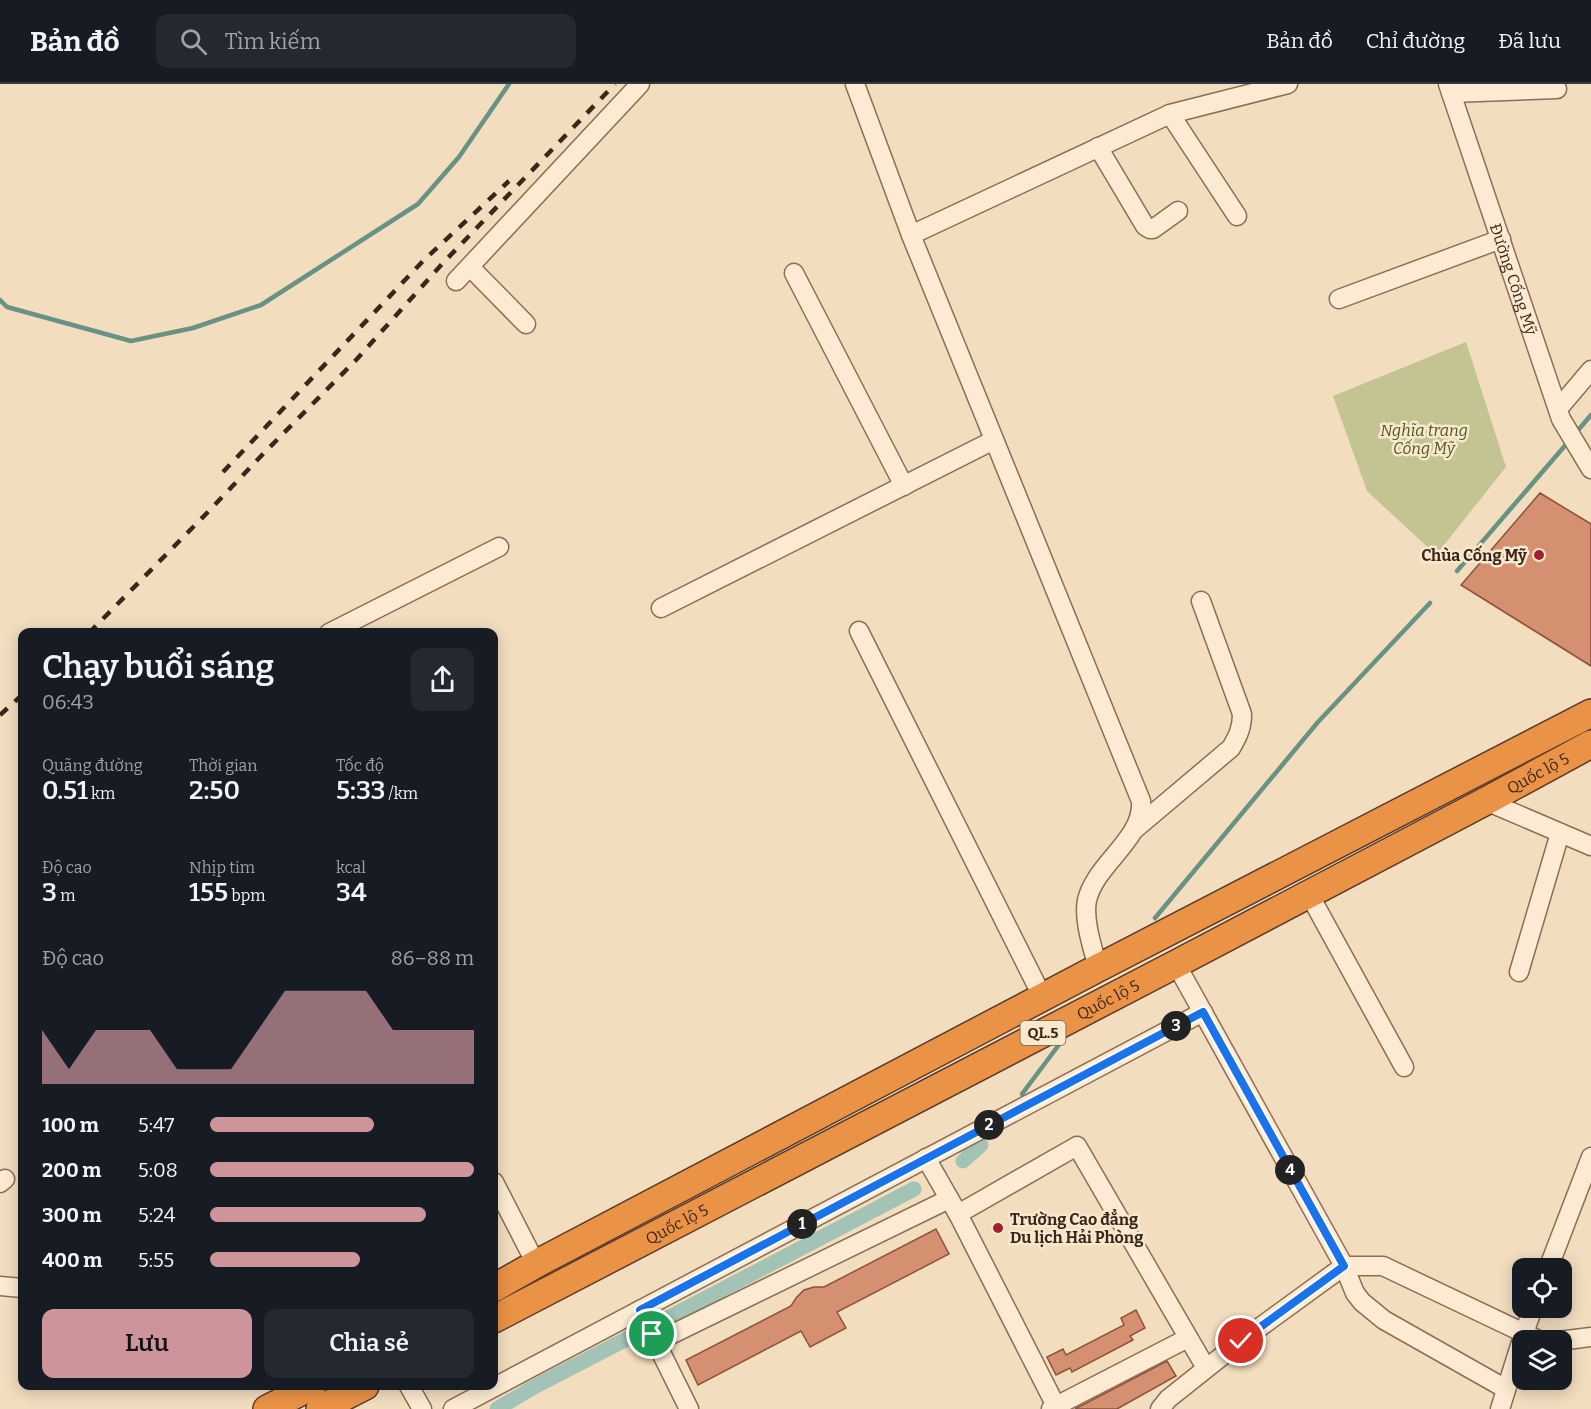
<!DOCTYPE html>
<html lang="vi">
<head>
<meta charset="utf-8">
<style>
  :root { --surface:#171b24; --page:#242831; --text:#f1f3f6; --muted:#9ea1a6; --line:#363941; --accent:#cd949c }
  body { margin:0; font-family:Bitter,serif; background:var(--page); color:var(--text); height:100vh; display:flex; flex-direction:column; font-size:22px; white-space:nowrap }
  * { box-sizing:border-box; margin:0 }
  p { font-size:20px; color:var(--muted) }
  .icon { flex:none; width:33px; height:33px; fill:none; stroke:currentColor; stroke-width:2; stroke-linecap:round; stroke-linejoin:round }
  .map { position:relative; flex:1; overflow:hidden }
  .drawer { position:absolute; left:18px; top:544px; width:480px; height:762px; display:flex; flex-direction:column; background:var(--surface); border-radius:12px; box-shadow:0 3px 15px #0003 }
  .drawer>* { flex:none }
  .buttons { position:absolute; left:1512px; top:1174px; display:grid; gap:12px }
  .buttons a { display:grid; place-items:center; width:60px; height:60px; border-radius:12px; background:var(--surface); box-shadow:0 3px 15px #0003; font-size:30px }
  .pin { position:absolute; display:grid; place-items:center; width:51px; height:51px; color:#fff; margin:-26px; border:3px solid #fff; border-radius:50%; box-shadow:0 2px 6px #0007 }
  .km { position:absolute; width:30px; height:30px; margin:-15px; border-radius:50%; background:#222; color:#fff; font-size:16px; line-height:30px; text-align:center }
  .round { display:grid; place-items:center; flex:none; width:63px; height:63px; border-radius:12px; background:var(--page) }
  .summary { display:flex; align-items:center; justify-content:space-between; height:102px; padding:0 24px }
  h1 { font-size:33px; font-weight:600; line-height:45px }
  .figures { display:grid; grid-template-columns:repeat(3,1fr); gap:9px; height:102px; padding:6px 24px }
  .figures div { display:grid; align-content:center }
  .figures b { font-size:26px; font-weight:600 }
  .figures small { font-size:16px; font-weight:400 }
  .figures p { font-size:16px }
  .chart { height:168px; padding:12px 24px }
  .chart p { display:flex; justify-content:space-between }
  .chart svg { width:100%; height:108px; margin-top:6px; fill:var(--accent); opacity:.7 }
  .button { display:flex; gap:12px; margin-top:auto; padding:12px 24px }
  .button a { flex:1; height:69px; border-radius:12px; background:var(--accent); color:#111; font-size:24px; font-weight:600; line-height:69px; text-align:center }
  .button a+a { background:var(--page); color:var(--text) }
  ul { padding:0 24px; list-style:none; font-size:20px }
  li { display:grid; grid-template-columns:96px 72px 1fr; align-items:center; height:45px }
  li i { height:15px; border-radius:8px; background:var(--accent) }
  header { display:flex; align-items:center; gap:36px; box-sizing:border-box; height:84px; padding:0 30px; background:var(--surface); border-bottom:2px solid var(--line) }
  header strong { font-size:28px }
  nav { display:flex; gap:33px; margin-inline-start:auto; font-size:21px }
  .search { width:420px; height:54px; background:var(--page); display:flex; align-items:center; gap:15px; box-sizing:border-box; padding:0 21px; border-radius:12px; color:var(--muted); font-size:22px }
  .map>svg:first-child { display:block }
</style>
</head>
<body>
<header>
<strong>Bản đồ</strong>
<div class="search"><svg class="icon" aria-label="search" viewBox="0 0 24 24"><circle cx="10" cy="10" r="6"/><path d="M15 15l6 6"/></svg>Tìm kiếm</div>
<nav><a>Bản đồ</a><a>Chỉ đường</a><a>Đã lưu</a></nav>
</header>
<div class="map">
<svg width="1591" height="1325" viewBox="0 0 1591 1325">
  <rect width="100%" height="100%" fill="#f2ddbe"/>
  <path fill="#c3c491" d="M1466,258L1506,383L1436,471L1367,407L1333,312Z"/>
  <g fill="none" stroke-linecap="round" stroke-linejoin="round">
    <path stroke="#689283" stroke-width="4.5" d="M0,216L7,223L131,257L193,244L261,221L418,120L459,73L509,0
      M1574,351L1591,331
      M1457,487L1569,357
      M1155,834L1318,638L1430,519
      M1022,1010L1067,950"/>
    <path stroke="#a2c3b6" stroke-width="15" d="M963,1077L981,1061
      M664,1236L914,1105
      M497,1325L532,1304L638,1249"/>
  </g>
  <path fill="#d49070" stroke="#8d5239" stroke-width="1.5" d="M1540,409L1591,440V582L1461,501Z
    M936,1145L949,1170L837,1228L846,1244L810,1263L801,1247L698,1301L686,1276L791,1222L796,1214L804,1206L814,1203H824Z
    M1136,1226L1145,1244L1130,1252L1133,1256L1072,1288L1070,1284L1056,1291L1047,1273L1063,1265L1066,1271L1124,1241L1121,1234Z
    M1167,1277L1176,1292L1117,1325H1075Z"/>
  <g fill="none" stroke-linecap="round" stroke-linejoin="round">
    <g stroke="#8c6d55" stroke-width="21">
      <g id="minor">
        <path d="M855,0L911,151L1141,717C1144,755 1096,779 1087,816C1083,836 1093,865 1098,884"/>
        <path id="s1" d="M1448,0L1561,335L1591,385"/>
        <path d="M1451,9L1557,5"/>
        <path d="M1170,30L1237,132"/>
        <path d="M1098,63L1145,142L1150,145H1153L1178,127"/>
        <path d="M911,151L1170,30L1288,0"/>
        <path d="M470,183L526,240"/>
        <path d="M794,189L904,402"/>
        <path d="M456,197L640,0"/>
        <path d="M1339,215L1501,155"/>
        <path d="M1558,325L1591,286"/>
        <path d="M661,524L994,356"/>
        <path d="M859,547L1043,914"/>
        <path d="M329,549L499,463"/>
        <path d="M1486,717L1591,762"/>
        <path d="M1135,745L1231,664C1238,652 1242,644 1242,630L1201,517"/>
        <path d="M1309,810L1404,983"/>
        <path d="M1519,888L1560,749"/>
        <path d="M926,1074L958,1130L1056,1322L1051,1325"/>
        <path d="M494,1098L536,1180"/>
        <path d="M0,1099L5,1095"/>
        <path d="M958,1130L1077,1062L1206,1284"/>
        <path d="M1548,1185L1591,1073"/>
        <path d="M0,1202L22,1204"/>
        <path d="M640,1226L689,1325"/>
        <path d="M1559,1257L1591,1253"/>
        <path d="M656,1258L949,1115"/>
        <path d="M409,1302L422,1325"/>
        <path d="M1506,1305L1384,1236L1362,1218L1355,1209L1344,1182H1383L1524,1249L1533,1224"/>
        <path d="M1056,1322L1188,1254"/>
        <path d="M453,1325L1203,928"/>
        <path d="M1160,1325L1168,1315L1241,1257L1344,1182L1176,880"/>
        <path d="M1500,1325L1524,1249L1540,1257"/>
      </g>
    </g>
    <g stroke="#593b2a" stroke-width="30">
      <g id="highway">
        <path d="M494,1204L536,1180L1098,884L1591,629"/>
        <path id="s2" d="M494,1235L1176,880L1486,717L1591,660"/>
        <path d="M267,1325L312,1302"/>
        <path d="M320,1325L365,1302"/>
      </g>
    </g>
    <use href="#minor" stroke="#fcebd2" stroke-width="18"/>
    <use href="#highway" stroke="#ea9246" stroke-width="27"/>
    <path stroke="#3a271b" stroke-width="4.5" stroke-dasharray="10 10" stroke-linecap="butt" d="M223,388L424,176L509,97
      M89,549L205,431L263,370L356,276L443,179L615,0
      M0,631L22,611"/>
  </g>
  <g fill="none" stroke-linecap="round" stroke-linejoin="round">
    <g stroke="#fff" stroke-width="12">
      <path id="route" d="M652,1250L640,1226L1203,928L1344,1182L1241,1257"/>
    </g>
    <use href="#route" stroke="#1a73e8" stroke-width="8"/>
  </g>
  <g fill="#a0202d" stroke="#f8e8ce" stroke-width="2">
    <circle cx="1539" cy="471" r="6"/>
    <circle cx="998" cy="1144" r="6"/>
  </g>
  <g text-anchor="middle" stroke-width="5" stroke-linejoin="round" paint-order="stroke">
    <rect fill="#f8e8ce" stroke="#736151" stroke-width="1.5" x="1020.5" y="937" width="45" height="24" rx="4.5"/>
    <g font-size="15" font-weight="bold" fill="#3a271b">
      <text x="1043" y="954">QL.5</text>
    </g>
    <g font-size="16" fill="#3a271b" stroke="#f8e8ce">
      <text dy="6" stroke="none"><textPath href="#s1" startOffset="206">Đường Cống Mỹ</textPath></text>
      <text dy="6" stroke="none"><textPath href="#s2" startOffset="1178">Quốc lộ 5</textPath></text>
      <text dy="6" stroke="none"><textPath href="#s2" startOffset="692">Quốc lộ 5</textPath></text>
      <text dy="6" stroke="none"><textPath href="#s2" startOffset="206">Quốc lộ 5</textPath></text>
    </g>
    <g font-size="16" font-style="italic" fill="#4f5820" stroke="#f8e8ce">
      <text x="1424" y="352">Nghĩa trang<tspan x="1424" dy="18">Cống Mỹ</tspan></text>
    </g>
    <g font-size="16" font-weight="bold" fill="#3a271b" stroke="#f8e8ce" text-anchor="end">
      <text x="1527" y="477">Chùa Cống Mỹ</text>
      <text x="1010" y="1141" text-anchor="start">Trường Cao đẳng<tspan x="1010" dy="18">Du lịch Hải Phòng</tspan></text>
    </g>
  </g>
</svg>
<div class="buttons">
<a><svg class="icon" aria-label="locate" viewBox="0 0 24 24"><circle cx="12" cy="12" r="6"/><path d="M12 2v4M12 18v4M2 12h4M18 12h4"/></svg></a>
<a><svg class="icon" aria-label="layers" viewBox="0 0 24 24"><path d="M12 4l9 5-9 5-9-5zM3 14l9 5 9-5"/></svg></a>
</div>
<div class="pin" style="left:652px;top:1250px;background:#1e9e55"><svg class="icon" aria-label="arrive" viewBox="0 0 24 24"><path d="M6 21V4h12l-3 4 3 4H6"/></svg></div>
<div class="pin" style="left:1241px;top:1257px;background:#d93025"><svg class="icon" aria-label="check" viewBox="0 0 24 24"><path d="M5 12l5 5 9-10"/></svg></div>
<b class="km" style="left:802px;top:1140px">1</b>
<b class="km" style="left:989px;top:1041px">2</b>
<b class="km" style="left:1176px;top:942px">3</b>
<b class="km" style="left:1290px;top:1086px">4</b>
<section class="drawer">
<div class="summary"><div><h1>Chạy buổi sáng</h1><p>06:43</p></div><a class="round"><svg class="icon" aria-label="share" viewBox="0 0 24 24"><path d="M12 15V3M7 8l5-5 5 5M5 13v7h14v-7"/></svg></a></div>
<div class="figures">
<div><p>Quãng đường</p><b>0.51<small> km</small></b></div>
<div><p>Thời gian</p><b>2:50</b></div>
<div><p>Tốc độ</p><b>5:33<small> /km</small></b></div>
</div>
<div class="figures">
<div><p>Độ cao</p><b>3<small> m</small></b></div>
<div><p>Nhịp tim</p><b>155<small> bpm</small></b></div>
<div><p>kcal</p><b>34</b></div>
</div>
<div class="chart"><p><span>Độ cao</span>86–88 m</p>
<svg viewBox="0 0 160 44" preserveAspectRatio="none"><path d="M0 44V22L10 38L20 22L30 22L40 22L50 38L60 38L70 38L80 22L90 6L100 6L110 6L120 6L130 22L140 22L150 22L160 22V44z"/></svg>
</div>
<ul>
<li><b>100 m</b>5:47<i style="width:62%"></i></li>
<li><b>200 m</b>5:08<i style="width:100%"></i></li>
<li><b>300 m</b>5:24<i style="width:82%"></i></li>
<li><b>400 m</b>5:55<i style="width:57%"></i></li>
</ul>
<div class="button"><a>Lưu</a><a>Chia sẻ</a></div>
</section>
</div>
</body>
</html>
